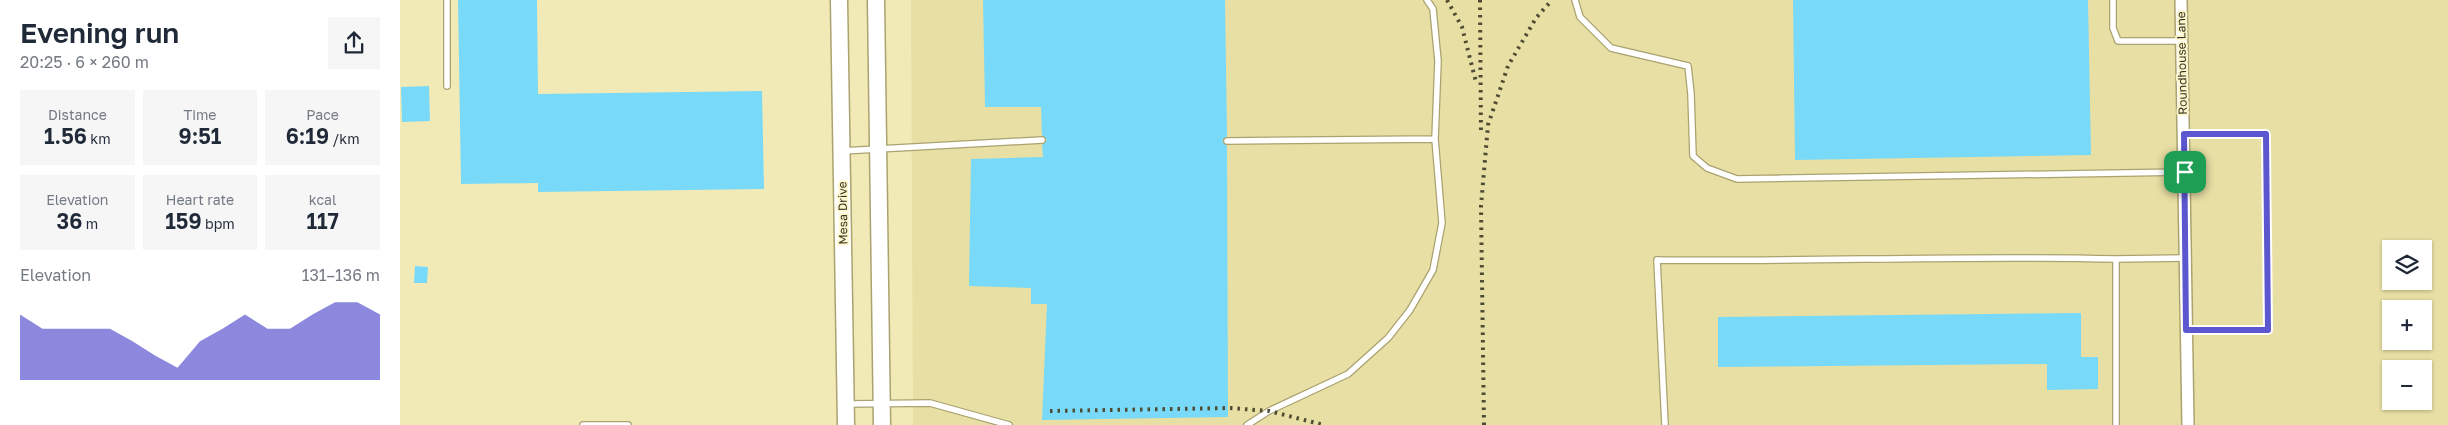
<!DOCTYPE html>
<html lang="en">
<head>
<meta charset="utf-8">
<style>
  :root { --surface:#fff; --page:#f6f6f7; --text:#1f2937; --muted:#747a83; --accent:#5c57cf }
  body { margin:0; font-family:"Golos Text",sans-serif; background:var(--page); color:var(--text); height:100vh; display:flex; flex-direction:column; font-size:19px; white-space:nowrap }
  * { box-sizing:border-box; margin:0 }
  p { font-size:16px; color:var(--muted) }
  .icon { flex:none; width:28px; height:28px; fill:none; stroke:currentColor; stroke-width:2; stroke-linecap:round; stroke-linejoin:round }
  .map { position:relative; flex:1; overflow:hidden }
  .side { display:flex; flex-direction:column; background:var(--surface); width:400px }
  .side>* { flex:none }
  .tools { position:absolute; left:1982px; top:240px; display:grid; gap:10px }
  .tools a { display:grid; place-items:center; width:50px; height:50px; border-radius:0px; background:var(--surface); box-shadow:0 1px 4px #0004; font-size:25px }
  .pin { position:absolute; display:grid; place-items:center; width:42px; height:42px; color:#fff; margin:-21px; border-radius:10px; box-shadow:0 2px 8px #0006 }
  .round { display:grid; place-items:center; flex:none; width:52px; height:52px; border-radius:0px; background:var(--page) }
  .headline { display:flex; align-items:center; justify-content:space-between; height:85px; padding:0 20px }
  h1 { font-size:28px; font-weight:600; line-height:38px }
  .stats { display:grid; grid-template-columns:repeat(3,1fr); gap:8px; height:85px; padding:5px 20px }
  .stats div { display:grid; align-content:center; border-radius:0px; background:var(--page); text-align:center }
  .stats b { font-size:21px; font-weight:600 }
  .stats small { font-size:14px; font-weight:400 }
  .stats p { font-size:14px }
  .chart { height:140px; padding:10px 20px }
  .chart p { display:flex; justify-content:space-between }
  .chart svg { width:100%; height:90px; margin-top:5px; fill:var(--accent); opacity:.7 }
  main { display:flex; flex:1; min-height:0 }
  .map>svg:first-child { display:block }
</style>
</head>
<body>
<main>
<section class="side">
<div class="headline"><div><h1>Evening run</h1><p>20:25 · 6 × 260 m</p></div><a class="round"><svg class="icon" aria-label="share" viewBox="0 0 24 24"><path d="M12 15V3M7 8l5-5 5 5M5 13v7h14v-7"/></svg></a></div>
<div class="stats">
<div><p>Distance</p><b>1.56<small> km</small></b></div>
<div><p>Time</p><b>9:51</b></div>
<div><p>Pace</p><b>6:19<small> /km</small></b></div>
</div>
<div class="stats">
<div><p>Elevation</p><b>36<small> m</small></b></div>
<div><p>Heart rate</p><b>159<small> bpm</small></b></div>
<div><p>kcal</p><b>117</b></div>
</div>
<div class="chart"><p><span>Elevation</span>131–136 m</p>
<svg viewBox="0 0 160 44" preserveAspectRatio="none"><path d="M0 44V12L10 19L20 19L30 19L40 19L50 25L60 32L70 38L80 25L90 19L100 12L110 19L120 19L130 12L140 6L150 6L160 12V44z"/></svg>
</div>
</section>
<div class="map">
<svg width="2048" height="425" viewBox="0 0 2048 425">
  <rect width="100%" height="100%" fill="#f2eab6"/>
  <path fill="#e8dfa4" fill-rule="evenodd" d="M511,0H2048V425H513ZM1991,249H2024V281H1991ZM1991,309H2024V341H1991ZM1991,369H2024V401H1991Z"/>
  <path fill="#78daf8" d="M58,0H137L138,94L362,91L364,189L138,192V183L61,184Z
    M583,0H825L827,136L822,141L827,146L828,417L642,420L647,304H631V288L569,286L571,159L643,157L642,145L647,140L642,135L641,107H585Z
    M1393,0H1688L1691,155L1395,160Z
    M29,86L30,121L2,122L1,87Z
    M15,266L28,267L27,283H14Z
    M1681,313V357H1698V389L1647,390V364L1318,367V317Z"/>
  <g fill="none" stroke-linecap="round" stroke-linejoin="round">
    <g stroke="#aaa270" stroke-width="8">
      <path id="service" d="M1175,0L1180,17L1211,48L1288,66L1291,94L1293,156L1307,168L1337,179L1785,172
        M1713,0V28L1718,41H1781
        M47,86V0
        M1784,135L1867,134L1868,330H1786
        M827,141L1035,139
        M442,151L642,140
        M448,404L530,403L609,425
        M183,425H228
        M847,425L869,411L948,374L988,338L1010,310L1033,270L1042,223L1035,139L1038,61L1033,9L1027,0
        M1265,425L1257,260C1410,262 1563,255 1716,259
        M1716,425V259L1786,258"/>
    </g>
    <g stroke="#aaa270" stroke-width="14">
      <path id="minor" d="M1781,0L1788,425"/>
    </g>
    <g stroke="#aaa270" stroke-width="19">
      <path id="secondary" d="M439,0L446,425
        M476,0L482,425"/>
    </g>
    <use href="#service" stroke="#fff" stroke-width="5.5"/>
    <use href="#minor" stroke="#fff" stroke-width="11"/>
    <use href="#secondary" stroke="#fff" stroke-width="16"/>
    <path stroke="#4e4b33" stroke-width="4" stroke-dasharray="2.5 5" stroke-linecap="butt" d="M1047,0L1062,27L1076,82
      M1080,0L1081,135
      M650,411L830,408L869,411L924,425
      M1084,425L1081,206L1088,125L1108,66L1136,18L1152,0"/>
  </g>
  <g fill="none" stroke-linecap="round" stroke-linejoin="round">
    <g stroke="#fff" stroke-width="10">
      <path id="route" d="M1784,134H1866L1868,330H1786Z"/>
    </g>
    <use href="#route" stroke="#5c57cf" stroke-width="6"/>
  </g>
  <g text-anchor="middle" stroke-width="4" stroke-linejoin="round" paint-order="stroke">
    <g font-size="12" fill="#383521" stroke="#fef7ce">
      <text transform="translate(1782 63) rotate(-91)" y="4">Roundhouse Lane</text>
      <text transform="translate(443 213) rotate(-91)" y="4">Mesa Drive</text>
    </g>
  </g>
</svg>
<div class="tools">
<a><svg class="icon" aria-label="layers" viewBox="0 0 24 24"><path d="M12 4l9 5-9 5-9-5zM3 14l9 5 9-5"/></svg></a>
<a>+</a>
<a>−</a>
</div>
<div class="pin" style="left:1785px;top:172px;background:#1e9e55"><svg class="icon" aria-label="arrive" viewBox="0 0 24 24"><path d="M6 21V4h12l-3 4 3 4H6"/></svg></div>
</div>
</main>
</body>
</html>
